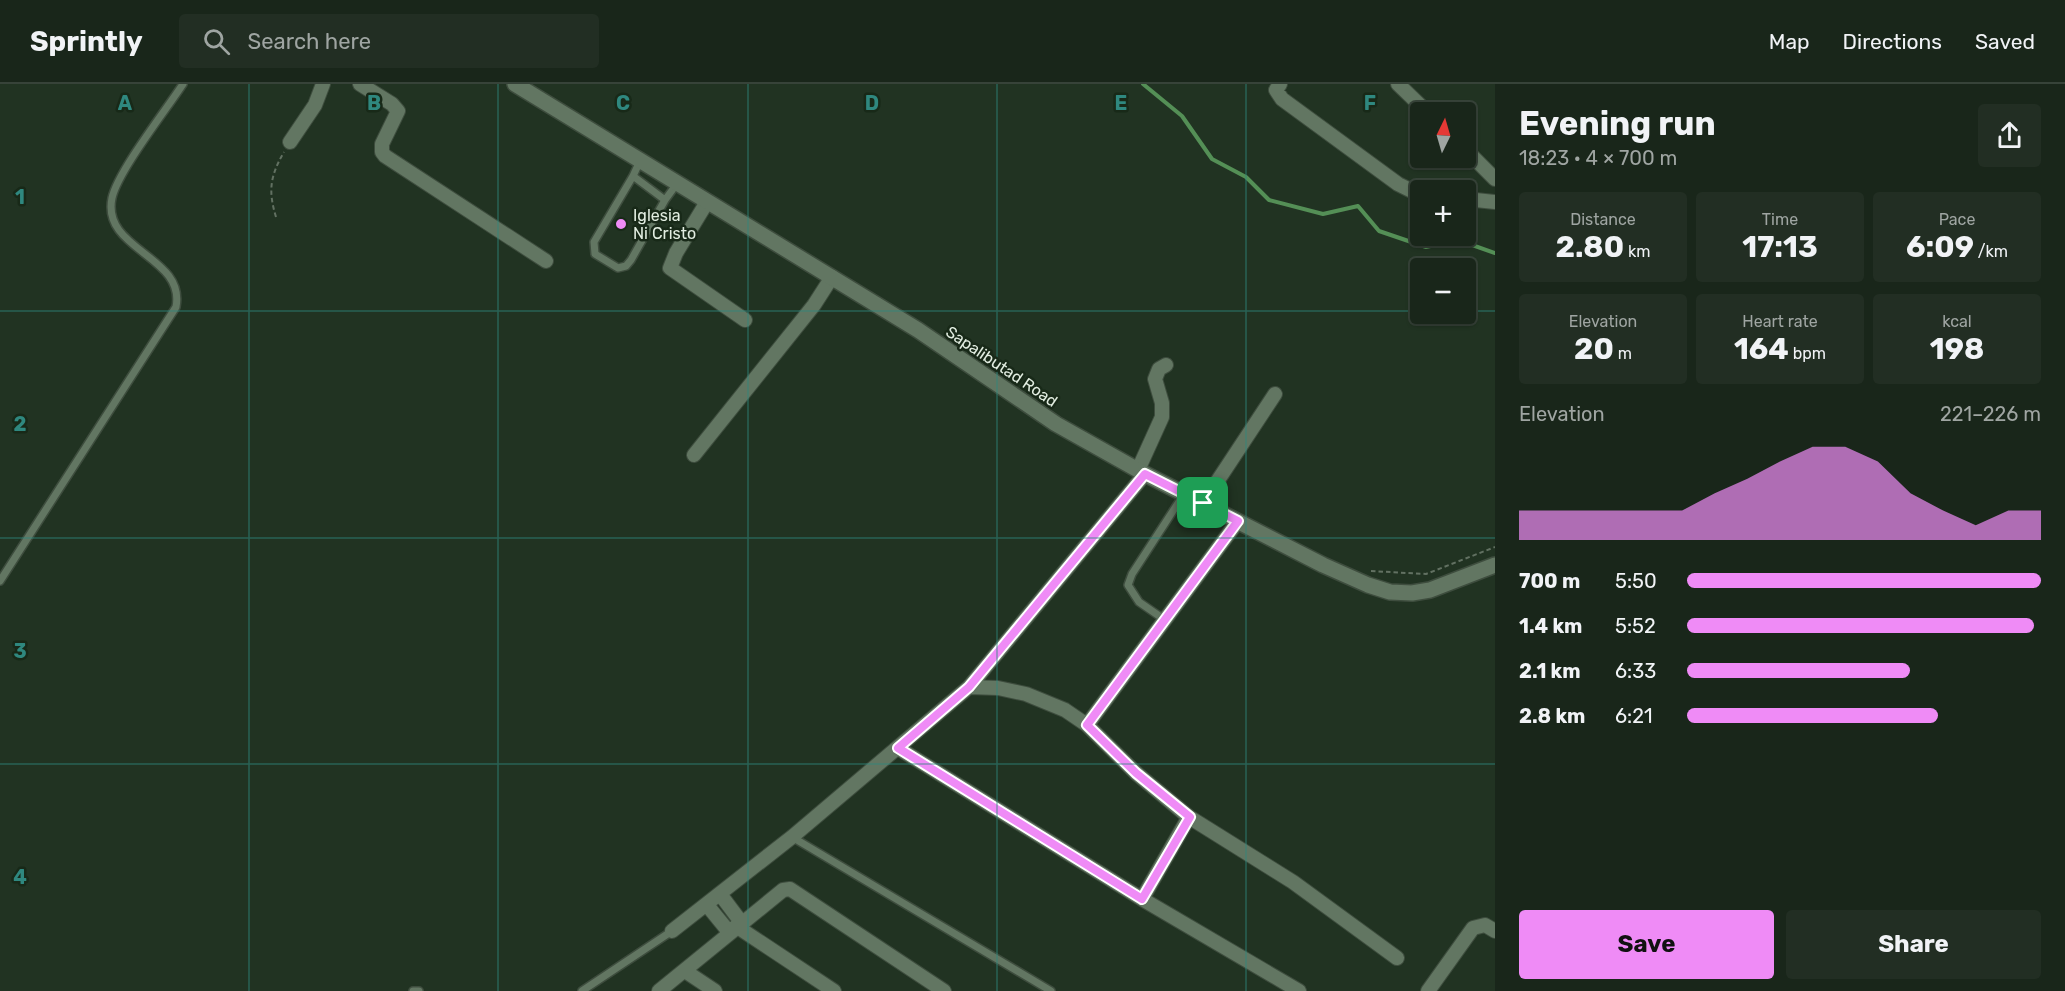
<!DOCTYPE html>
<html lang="en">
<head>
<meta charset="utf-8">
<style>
  :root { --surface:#19261a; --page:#222e23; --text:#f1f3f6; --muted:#9fa5a2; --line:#374339; --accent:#ef8bf6 }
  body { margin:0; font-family:Rubik,sans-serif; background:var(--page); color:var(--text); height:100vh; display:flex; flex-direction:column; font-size:22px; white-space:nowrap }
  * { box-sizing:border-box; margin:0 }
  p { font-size:20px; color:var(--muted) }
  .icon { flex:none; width:33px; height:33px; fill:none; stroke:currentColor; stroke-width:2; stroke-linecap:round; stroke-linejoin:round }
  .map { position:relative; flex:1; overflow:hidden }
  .sheet { display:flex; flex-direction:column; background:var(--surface); width:570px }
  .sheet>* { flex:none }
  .needle { width:39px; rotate:5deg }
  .buttons { position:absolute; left:1410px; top:18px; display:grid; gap:12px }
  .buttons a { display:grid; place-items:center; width:66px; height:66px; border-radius:6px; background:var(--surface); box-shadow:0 2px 4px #0004,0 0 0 2px var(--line); font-size:30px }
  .pin { position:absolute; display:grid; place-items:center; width:51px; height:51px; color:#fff; margin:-26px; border-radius:12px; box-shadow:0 3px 9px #0006 }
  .round { display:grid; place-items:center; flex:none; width:63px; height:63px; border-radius:6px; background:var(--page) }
  .summary { display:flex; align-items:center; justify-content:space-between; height:102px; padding:0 24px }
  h1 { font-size:33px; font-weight:700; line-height:45px }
  .metrics { display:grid; grid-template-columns:repeat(3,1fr); gap:9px; height:102px; padding:6px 24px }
  .metrics div { display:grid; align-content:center; border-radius:6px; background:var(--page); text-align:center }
  .metrics b { font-size:30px; font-weight:700 }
  .metrics small { font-size:16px; font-weight:400 }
  .metrics p { font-size:16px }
  .chart { height:168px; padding:12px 24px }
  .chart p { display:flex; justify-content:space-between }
  .chart svg { width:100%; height:108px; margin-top:6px; fill:var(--accent); opacity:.7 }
  .primary-button { display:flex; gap:12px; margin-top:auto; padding:12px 24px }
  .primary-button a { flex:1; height:69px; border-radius:6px; background:var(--accent); color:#111; font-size:24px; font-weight:700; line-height:69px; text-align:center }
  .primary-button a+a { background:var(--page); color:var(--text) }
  ul { padding:0 24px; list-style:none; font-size:20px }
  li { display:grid; grid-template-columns:96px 72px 1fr; align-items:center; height:45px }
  li i { height:15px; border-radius:8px; background:var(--accent) }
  header { display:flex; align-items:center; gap:36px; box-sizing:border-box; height:84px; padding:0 30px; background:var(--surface); border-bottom:2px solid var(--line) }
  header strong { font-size:28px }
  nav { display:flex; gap:33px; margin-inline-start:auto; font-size:21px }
  .search { width:420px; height:54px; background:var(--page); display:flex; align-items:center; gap:15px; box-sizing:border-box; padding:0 21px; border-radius:6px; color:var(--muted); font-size:22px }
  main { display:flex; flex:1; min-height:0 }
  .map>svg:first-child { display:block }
</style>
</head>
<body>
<header>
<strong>Sprintly</strong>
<div class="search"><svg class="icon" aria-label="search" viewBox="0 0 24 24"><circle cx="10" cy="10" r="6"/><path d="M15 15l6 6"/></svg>Search here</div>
<nav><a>Map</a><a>Directions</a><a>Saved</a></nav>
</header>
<main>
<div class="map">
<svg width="1495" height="907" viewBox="0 0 1495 907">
  <rect width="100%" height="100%" fill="#213322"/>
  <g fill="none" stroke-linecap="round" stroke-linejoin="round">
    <path stroke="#548f56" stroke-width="4" d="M1143,0L1182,32L1212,75L1246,93L1269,116L1323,130L1358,122L1379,147L1426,163L1458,156L1495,169"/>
    <g stroke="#3e4d3e" stroke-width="10">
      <path id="lane" d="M640,77L633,92L665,116
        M633,92L594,158L595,170L618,184L626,182L631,176L665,116L676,101
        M0,497L176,223C186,172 101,166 112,114C118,87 166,26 183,0
        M1165,536L1139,518L1128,501L1132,490L1184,410
        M792,753L1051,907
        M413,907H419
        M582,907L672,847"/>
    </g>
    <g stroke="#3e4d3e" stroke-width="16">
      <path id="street" d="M360,0L392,20L398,27L382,60V68L385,72L546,177
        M1280,0L1276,6L1282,15L1398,100L1420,111
        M1398,0L1427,28
        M290,58L315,21L323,0
        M1466,66L1495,95
        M1466,115L1495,118
        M707,118L676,169L670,184L745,236
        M694,371L814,221L832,193
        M1138,386L1162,333V319L1155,295L1159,285L1166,281
        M1203,419L1275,310
        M969,603L998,604L1026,610L1065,626L1087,641L1136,689L1189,733L1293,798L1397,874
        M1087,641L1238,437
        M898,664L1142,815L1299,907
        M720,810L741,838
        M1142,815L1189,733
        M707,821L729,848
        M736,842L834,907
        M672,847L792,753L969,603L1145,390
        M685,887L715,907
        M659,907L783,806L790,805L944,907
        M1428,907L1473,844L1485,841L1495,847"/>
    </g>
    <g stroke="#3e4d3e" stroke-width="18">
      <path id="secondary" d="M515,0L918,246L1056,340L1145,390L1323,481L1368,501L1390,508L1412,509L1430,506L1495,481"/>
    </g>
    <path stroke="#627162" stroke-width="2" stroke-dasharray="4.5 3" stroke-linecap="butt" d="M276,133C268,107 270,92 284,68
      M1371,487L1426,490L1495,463"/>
    <use href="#lane" stroke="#627662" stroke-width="7"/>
    <use href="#street" stroke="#627662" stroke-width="14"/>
    <use href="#secondary" stroke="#627662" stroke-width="15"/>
  </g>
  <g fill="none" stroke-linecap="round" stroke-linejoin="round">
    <g stroke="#fff" stroke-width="12">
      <path id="route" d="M1145,390L1238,437L1087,641L1136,689L1190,733L1142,815L898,664L969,603Z"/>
    </g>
    <use href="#route" stroke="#ef8bf6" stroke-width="8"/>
  </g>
  <path fill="none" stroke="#2f887f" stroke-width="1.5" stroke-opacity="0.55" d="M249,0V907M498,0V907M748,0V907M997,0V907M1246,0V907M0,227H1420M1466,227H1495M0,454H1495M0,680H1495"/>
  <circle fill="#ef8bf6" stroke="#182918" stroke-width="2" cx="621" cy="140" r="6"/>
  <g text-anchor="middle" stroke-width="5" stroke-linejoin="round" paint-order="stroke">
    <g font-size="16" fill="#e2ede1" stroke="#182918" text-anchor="start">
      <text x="633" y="137">Iglesia<tspan x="633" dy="18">Ni Cristo</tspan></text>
    </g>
    <g font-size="16" fill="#e2ede1" stroke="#182918">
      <text transform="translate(1002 282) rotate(34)" y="6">Sapalibutad Road</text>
    </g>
  </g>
  <g font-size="20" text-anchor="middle" font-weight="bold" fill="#2f887f" stroke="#182918" stroke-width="5" stroke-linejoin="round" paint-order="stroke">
    <text x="125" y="26">A</text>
    <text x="374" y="26">B</text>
    <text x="623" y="26">C</text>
    <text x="872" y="26">D</text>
    <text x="1121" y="26">E</text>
    <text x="1370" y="26">F</text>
    <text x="20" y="120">1</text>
    <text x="20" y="347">2</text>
    <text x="20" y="574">3</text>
    <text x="20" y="800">4</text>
  </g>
</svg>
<div class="buttons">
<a><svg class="needle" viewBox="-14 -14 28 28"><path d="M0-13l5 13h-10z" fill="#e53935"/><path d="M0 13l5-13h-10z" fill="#9fa5a2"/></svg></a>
<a>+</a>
<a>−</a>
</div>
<div class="pin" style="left:1203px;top:419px;background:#1e9e55"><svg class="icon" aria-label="arrive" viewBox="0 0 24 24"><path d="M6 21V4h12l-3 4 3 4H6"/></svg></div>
</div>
<section class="sheet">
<div class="summary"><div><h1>Evening run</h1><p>18:23 · 4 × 700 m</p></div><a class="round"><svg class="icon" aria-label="share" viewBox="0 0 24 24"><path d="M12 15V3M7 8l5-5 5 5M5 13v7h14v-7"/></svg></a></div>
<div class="metrics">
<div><p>Distance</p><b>2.80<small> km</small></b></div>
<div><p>Time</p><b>17:13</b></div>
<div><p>Pace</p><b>6:09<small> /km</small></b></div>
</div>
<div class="metrics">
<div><p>Elevation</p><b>20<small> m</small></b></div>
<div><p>Heart rate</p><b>164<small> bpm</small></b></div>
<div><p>kcal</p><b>198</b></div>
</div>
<div class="chart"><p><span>Elevation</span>221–226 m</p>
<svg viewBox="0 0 160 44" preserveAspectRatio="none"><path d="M0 44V32L10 32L20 32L30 32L40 32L50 32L60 25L70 19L80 12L90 6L100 6L110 12L120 25L130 32L140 38L150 32L160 32V44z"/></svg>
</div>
<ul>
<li><b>700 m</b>5:50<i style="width:100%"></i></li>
<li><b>1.4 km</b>5:52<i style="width:98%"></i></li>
<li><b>2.1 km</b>6:33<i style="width:63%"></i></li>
<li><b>2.8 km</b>6:21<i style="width:71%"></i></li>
</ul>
<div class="primary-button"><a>Save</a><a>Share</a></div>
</section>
</main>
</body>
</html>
